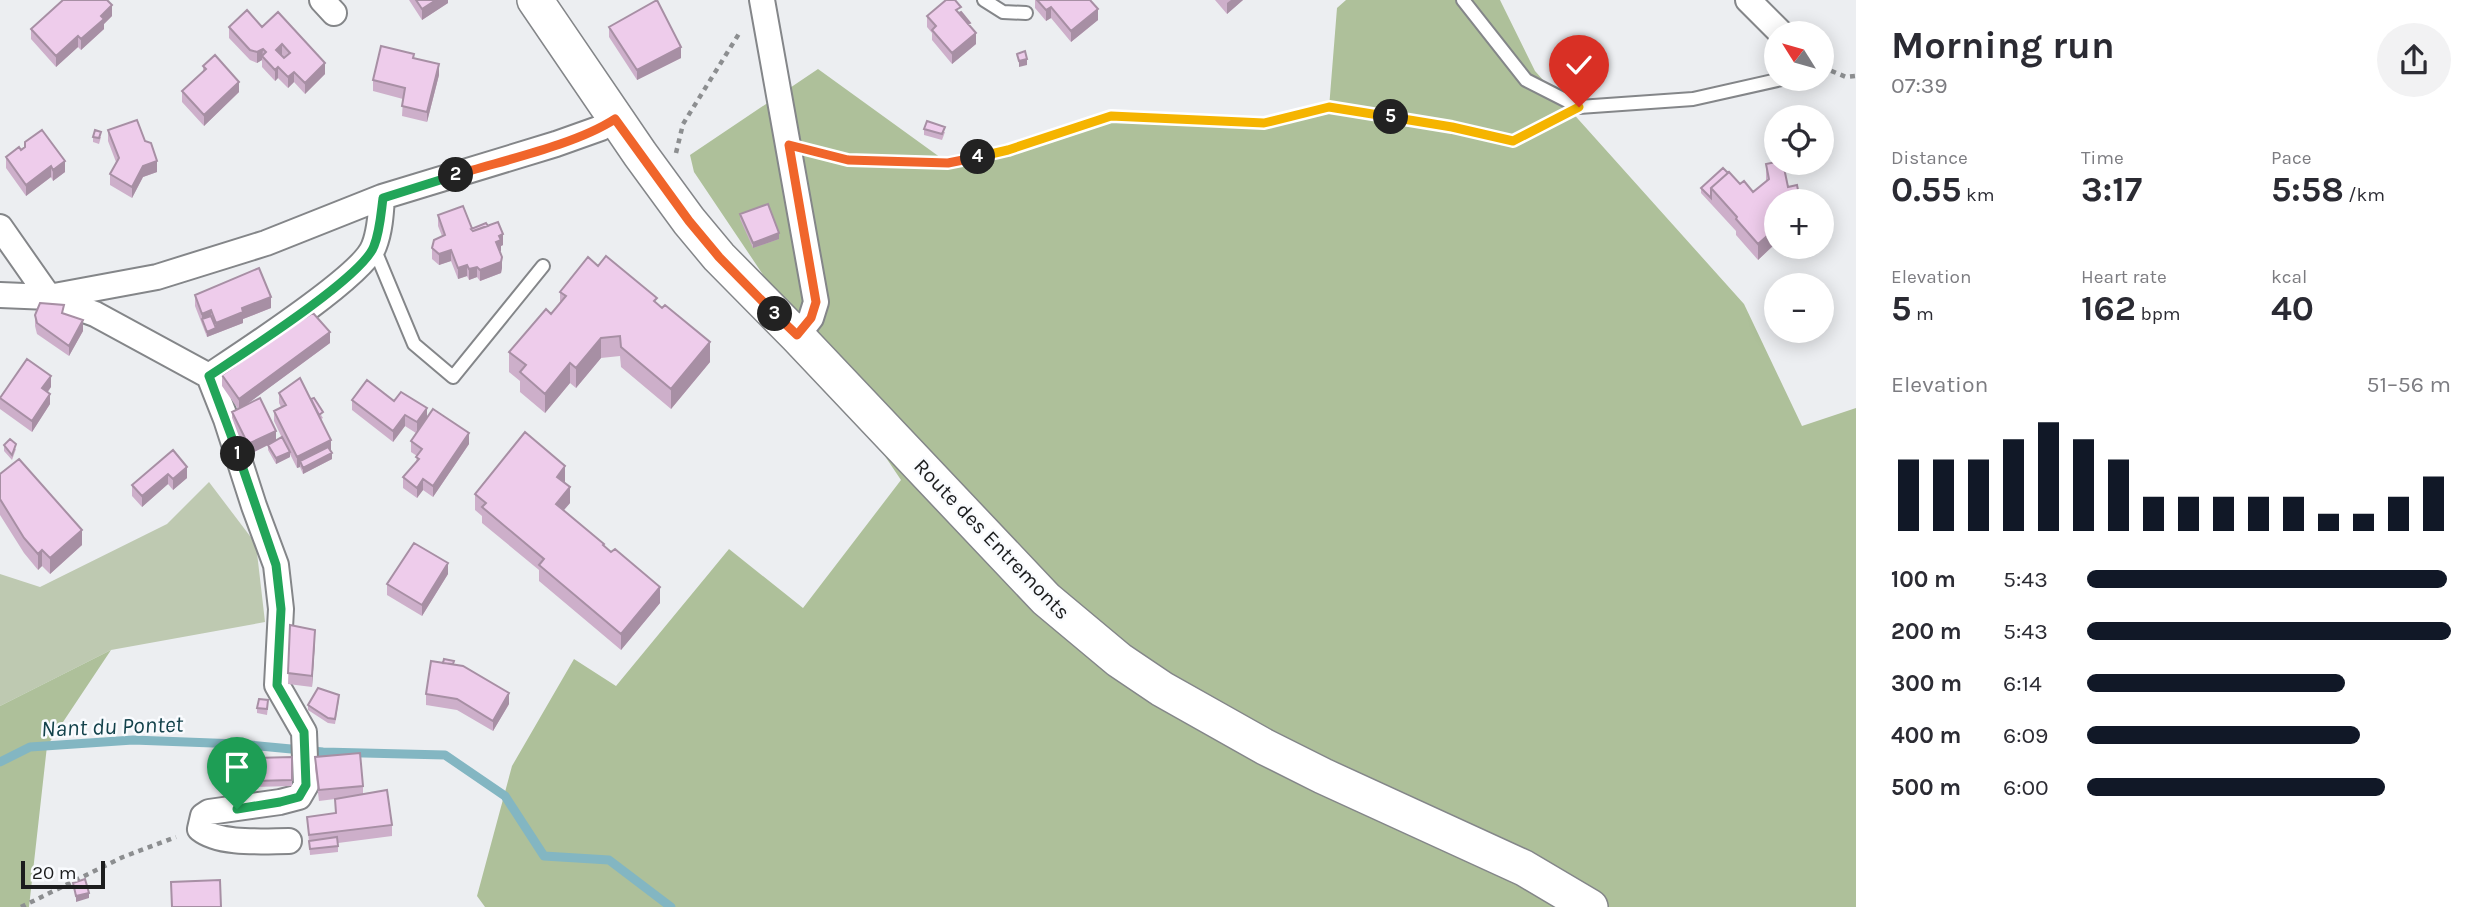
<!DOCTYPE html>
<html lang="en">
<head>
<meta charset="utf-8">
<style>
  :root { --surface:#fff; --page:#f2f2f3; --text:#2b2b33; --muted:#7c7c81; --accent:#111827 }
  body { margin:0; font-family:Karla,sans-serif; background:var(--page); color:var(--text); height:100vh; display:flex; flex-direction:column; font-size:26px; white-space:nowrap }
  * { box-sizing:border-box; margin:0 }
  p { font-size:23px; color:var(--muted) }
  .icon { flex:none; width:38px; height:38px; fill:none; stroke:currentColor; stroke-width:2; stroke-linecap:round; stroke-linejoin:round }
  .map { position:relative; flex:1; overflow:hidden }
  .panel { display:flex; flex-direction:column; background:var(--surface); width:630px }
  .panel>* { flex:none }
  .needle { width:46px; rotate:307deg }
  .tools { position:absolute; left:1764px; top:21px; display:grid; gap:14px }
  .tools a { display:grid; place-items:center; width:70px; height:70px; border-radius:50%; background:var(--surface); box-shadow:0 4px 18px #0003; font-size:35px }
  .scale { position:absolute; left:21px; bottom:18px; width:84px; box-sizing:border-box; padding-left:7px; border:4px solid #1c1d1e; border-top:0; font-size:19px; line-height:24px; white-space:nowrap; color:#1c1d1e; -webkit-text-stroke:5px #f9fbfe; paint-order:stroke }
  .pin { position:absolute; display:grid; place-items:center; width:60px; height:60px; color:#fff; margin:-72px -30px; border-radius:50% 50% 50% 0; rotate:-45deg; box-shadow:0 0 7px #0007 }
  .pin .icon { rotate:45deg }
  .km { position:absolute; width:35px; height:35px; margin:-18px; border-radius:50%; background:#222; color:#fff; font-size:19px; line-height:35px; text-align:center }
  .round { display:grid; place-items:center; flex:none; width:74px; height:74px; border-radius:37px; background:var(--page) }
  .head { display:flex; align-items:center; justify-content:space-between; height:119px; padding:0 35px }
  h1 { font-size:38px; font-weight:700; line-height:52px }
  .metrics { display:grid; grid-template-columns:repeat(3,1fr); gap:10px; height:119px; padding:7px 35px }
  .metrics div { display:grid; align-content:center }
  .metrics b { font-size:35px; font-weight:700 }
  .metrics small { font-size:19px; font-weight:400 }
  .metrics p { font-size:19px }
  .chart { height:196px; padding:14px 35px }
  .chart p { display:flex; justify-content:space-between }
  .chart svg { width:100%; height:126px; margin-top:7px; stroke:var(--accent); stroke-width:6 }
  ul { padding:0 35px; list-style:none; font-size:23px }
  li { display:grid; grid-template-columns:112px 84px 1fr; align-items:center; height:52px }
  li i { height:18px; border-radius:9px; background:var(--accent) }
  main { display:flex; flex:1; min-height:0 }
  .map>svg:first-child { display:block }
</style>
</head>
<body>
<main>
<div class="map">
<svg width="1856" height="907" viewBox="0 0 1856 907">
  <rect width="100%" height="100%" fill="#eceef1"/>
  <path fill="#bec9b1" d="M209,482L256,544L265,622L111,650L0,706V574L40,587L167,524Z"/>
  <path fill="#aec09a" d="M1346,0H1500L1535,71L1744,304L1802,426L1856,408V907H485L477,896L512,766L574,659L616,686L729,549L803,608L901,480L694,172L690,155L818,69L948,163L964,164L1111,116L1264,123L1329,108L1337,8Z
    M111,650L47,746L29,907H0V706Z"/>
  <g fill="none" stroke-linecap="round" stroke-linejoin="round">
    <path stroke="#83b6c2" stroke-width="9" d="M0,762L30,747L133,740L239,744L323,752L445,755L505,796L544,856L609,860L671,907"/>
    <g stroke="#848689" stroke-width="16">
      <path id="service" d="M984,0L1003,12L1026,13
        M1463,0L1526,80L1579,107L1693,99L1782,79
        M374,248L414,344L453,377L543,266"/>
    </g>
    <g stroke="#848689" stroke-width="28">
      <path id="minor" d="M322,0L334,13
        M762,0L816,302L811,318L797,336
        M1748,0L1781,33
        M0,227L49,297L95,314L209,376
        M0,295L49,297L157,277L266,243L382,197L556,144L601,128L615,119
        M209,376L226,419L254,506L276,565L281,609L277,685L304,732L306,785L299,797L280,802L209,812L203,816L200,829C220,845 264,841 289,841
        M209,376C242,354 363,276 374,246C380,231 381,213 382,197"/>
    </g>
    <g stroke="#848689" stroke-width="38">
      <path id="secondary" d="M535,0L640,154L689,221L719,257L797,336L1046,599L1119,660L1162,689L1265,747L1323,776L1524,868L1590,907"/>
    </g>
    <path stroke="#8c8e90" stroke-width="4.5" stroke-dasharray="5 5" stroke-linecap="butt" d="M1822,67L1846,77L1856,76
      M813,151L848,160L948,163L1008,150L1111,116L1264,123L1329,107L1452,127L1513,141L1559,117
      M676,153L683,124L740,32
      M21,907L123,857L176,837"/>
    <use href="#service" stroke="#fff" stroke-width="12"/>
    <use href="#minor" stroke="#fff" stroke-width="24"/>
    <use href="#secondary" stroke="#fff" stroke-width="35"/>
  </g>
  <path fill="#cdafca" d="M409,0H448V3L422,20Z
    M1035,0H1090L1098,20L1071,42L1051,18L1046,21L1035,8Z
    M1215,0H1243L1227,14Z
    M961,12L970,27L976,44L952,64L932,40V33L927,27V16Z
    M112,16L104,24V29L81,50L78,47L56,67L31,39V29Z
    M229,27H262L325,74L305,94L294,82L288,88L278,78L275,81L262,67V60L257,63L250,60L229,38Z
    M609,27L681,58L637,80L609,37Z
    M203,66L239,92L204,126L182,102V91L203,71Z
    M439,75L427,122L402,116L403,99L373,91V80Z
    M924,129L945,132L942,140L924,135Z
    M108,130L145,141L157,172L143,177L132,198L110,185V174L116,162L108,141Z
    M93,137H101L99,144L93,142Z
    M21,150L65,172L53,181L51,177L26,196L6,168V157Z
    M1766,164L1800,201H1776V243L1758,260L1736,235V231L1701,193V188L1728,173L1740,184L1753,192L1766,181Z
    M740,214L779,239L753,248L740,219Z
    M438,215L471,229L488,226L503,245L501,246L500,251L502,268L501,273L480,281L477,277L469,280L467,276L458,279L451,261L439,265L432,259V248L442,236L438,226Z
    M598,266L657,304L710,362L671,409L621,367L620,356L601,358L576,388L570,383L545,413L520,392V381L509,372V352L551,314L560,303V292Z
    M195,295L271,308L243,319V323L207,337L195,306Z
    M64,314L83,331L69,356L37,334L35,326V315Z
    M330,343L247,404L276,441L282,438L274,421V411L281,407L279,403V393L311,399L323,418L321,419L331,451L332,459L303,474L300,467L297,468L290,454V457L276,464L268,450V445L248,455L232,423V412L238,409L222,386V375L257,351V347Z
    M51,387L48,392L50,404L32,432L0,409V398Z
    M352,400L394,401L427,417L469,444L433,497L423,490L417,498L403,488V477L416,462L417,456L411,452V441L416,433L405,426L393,442L352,410Z
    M4,445L16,449L12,460L4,451Z
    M173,450L187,478L173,490L168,484L142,507L132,496V485Z
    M0,474L82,545L50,574L42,566L38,570L24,553L0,515Z
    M565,482V483L570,503L564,510L604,546L660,603L621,650L539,581V570L482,523V516L475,510V494Z
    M448,574L422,616L387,595V584Z
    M290,625L315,641L312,687L288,684Z
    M454,665L509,704L493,731L457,710L426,705V694Z
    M339,700L335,724L328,723L308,710V705Z
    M268,706L267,715L257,713V708Z
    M292,757V786L254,787V758Z
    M315,757L363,786V794L392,825V836L338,843V852L310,855L307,817L335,813V799L319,801L315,768Z"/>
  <path fill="#a78fa4" d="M436,0H448V3L422,20V9Z
    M1231,0H1243L1227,14V3Z
    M112,5V16L104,24V29L81,50V39L101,16Z
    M1051,7V18L1046,21V10Z
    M1098,9V20L1071,42V31Z
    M976,33V44L952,64V53Z
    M78,36V47L56,67V56Z
    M282,44V55L276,61V50Z
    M681,47V58L637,80V70Z
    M263,49L262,60L257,63V52Z
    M1027,59V65L1019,67V61Z
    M325,63V74L305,94V83Z
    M439,64V75L427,122V112Z
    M278,67V78L275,81V70Z
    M294,72V82L288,88V77Z
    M239,82V92L204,126V115Z
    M65,161V172L53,181V170Z
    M157,161V172L143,177L132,198V187L143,166Z
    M51,166V177L26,196V185Z
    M1776,228V243L1758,260V244Z
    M779,233V239L753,248V243Z
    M503,234V245L501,246V251L496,253V242L499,236Z
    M451,250V261L439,265V254Z
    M502,257V268L501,273L480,281V270Z
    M467,265V276L458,279V268Z
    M477,267V277L469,280V269Z
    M271,297V308L243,319V323L207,337V332L216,328V323L242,308Z
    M211,310V321L202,319V314Z
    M83,320V331L69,356V346Z
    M330,332V343L239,410V399Z
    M601,338V358L576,388V368Z
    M710,342V362L671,409V389Z
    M570,363V383L545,413V394Z
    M51,376V387L42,399V388Z
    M50,394V404L32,432V421Z
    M427,408V419L417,433V422Z
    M405,415V426L393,442V431Z
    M276,431V441L248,455V444Z
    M469,433V444L433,497V486Z
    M331,440V451L302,466L300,461V467L297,468V457Z
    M290,452V457L276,464V458Z
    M332,453V459L303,474V468Z
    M565,466V482L557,492V477Z
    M187,467V478L173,490V479Z
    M168,474V484L142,507V496Z
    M423,479V490L417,498V488Z
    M570,487V503L556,519V504Z
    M82,530V545L50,574V558Z
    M42,550V566L38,570V554Z
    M448,563V574L422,616V605Z
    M660,587V603L621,650V634Z
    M315,630V641L312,687V676Z
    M509,693V704L493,731V721Z
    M89,893V898L76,902V896Z"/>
  <path fill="#eecceb" stroke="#a78fa4" stroke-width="2" fill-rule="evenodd" d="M63,0H107L112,5L101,16L104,19L81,39L78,36L56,56L31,29Z
    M416,0H436L422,9Z
    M657,0L681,47L637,70L609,27Z
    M946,0H955L961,7L956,10L976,33L952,53L932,30L936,26L927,16Z
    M1037,0H1090L1098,9L1071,31L1051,7L1046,10Z
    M247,10L262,27L278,12L325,63L305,83L294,72L288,77L278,67L275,70L262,56L266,52L263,49L257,52L250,50L229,27ZM282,44L290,53L284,58L276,50Z
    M961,12L970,23L968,24L959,13Z
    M381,46L414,54L413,58L439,64L427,112L402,106L405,88L373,80Z
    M1025,51L1027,59L1019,61L1017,54Z
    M215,55L239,82L204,115L182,91L206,69L203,66Z
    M137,120L145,141L151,143L157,161L143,166L132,187L110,174L119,158L108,130Z
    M927,121L945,127L942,134L924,129Z
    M42,130L65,161L53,170L51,166L26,185L6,157L19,147L21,150L25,147V142Z
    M95,130L101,132L99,138L93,137Z
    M1776,162L1783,163L1788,187L1797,185L1800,200L1776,201V228L1758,244L1736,219L1737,217L1711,188L1729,172L1740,184L1744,181L1753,192L1769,179L1766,164Z
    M1723,168L1728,173L1711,188V198L1701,188Z
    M768,204L779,233L753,243L740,214Z
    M463,206L473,231L498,222L503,234L499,236L501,240L496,242L502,257L501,262L480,270L477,267L469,269L467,265L458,268L451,250L439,254L432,248L434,240L445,235L438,215Z
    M486,223L488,226L473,231L471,229Z
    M606,256L657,298L654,301L662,308L665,305L710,342L671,389L621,347L620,336L601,338L576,368L570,363L545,394L520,372L526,365L509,352L546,309L551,314L566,296L560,292L588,257L598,266Z
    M259,268L271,297L242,308L243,312L216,323L211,310L202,314L195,295Z
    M40,303L64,305L62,313L83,320L69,346L37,323L35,315Z
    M313,313L330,332L239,399L222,375L258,350L257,347Z
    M211,316L216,328L207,332L202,319Z
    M27,359L51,376L42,388L50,394L32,421L0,398Z
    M300,378L331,440L297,457L274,411L286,405L279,393Z
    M367,380L394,401L401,392L427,408L417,422L405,415L393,431L352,400Z
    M260,398L276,431L248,444L232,412Z
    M314,398L323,412L319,415L311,399Z
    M433,409L469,433L433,486L423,479L417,488L403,477L419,459L416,457L422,449L411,441Z
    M525,432L565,466L557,477L570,487L556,504L604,544L603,545L611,552L615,549L660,587L621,634L539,565L544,559L482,507L486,503L475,494Z
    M282,437L290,452L276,458L268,445Z
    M10,439L16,444L12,455L4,445Z
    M328,447L332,453L303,468L300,461Z
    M173,450L187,467L173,479L168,474L142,496L132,485Z
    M19,459L82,530L50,558L42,550L38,554L24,538L0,499V474Z
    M414,543L448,563L422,605L387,584Z
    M290,625L315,630L312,676L288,673Z
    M444,659L454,661L453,664L443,663Z
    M431,661L463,666L509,693L493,721L457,699L426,694Z
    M318,688L339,695L335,719L328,718L308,705Z
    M259,699L268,700L267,709L257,708Z
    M360,753L363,786L319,790L315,757Z
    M292,757V780L254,781V758Z
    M387,790L392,825L309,835L307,817L336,813L335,799Z
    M337,837L338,846L310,849L309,841Z
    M85,879L89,893L76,896L73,883Z
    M220,880L221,907H172L171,882Z"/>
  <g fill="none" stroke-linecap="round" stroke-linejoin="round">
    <g stroke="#fff" stroke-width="14">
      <path id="split-1" d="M237,809L280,802L299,797L306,785L304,732L277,685L281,609L276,565L238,454"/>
    </g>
    <g stroke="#fff" stroke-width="14">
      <path id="split-2" d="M238,454L209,376C242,354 363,277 374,246C380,231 381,213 383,198L456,175"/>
    </g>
    <g stroke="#fff" stroke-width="14">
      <path id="split-3" d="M456,175C504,160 575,145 615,119L689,221L719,257L775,314"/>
    </g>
    <g stroke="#fff" stroke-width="14">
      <path id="split-4" d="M775,314L797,335L811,318L816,302L789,145L848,160L948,163L978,157"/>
    </g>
    <g stroke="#fff" stroke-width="14">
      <path id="split-5" d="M978,157L1008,150L1111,116L1264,123L1329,107L1391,117"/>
    </g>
    <g stroke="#fff" stroke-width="14">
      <path id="split-6" d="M1391,117L1452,127L1513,141L1579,107"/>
    </g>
    <use href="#split-1" stroke="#22a559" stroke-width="9"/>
    <use href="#split-2" stroke="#22a559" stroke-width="9"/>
    <use href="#split-3" stroke="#f0652b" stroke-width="9"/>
    <use href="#split-4" stroke="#f0652b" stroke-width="9"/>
    <use href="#split-5" stroke="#f5b400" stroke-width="9"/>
    <use href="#split-6" stroke="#f5b400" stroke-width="9"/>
  </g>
  <g text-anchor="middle" stroke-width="5" stroke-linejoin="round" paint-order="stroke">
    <g font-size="21" fill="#1c1d1e" stroke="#f9fbfe">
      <text transform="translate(992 539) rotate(46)" y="7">Route des Entremonts</text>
    </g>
    <g font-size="23" font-style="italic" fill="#12414a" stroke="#f9fbfe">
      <text transform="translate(112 726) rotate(-2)" y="8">Nant du Pontet</text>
    </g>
  </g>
</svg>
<div class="tools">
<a><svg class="needle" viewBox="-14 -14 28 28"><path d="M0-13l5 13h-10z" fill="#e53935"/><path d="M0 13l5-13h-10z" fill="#7c7c81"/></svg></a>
<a><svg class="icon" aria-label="locate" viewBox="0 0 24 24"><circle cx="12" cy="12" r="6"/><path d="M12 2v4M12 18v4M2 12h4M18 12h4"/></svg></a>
<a>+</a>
<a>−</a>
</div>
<div class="scale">20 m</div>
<div class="pin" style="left:237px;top:809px;background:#1e9e55"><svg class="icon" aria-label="arrive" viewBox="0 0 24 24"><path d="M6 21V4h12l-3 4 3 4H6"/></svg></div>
<div class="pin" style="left:1579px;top:107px;background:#d93025"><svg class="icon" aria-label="check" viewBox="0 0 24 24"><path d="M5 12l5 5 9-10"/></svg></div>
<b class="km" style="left:238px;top:454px">1</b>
<b class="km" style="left:456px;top:175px">2</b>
<b class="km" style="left:775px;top:314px">3</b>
<b class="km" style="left:978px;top:157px">4</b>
<b class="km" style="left:1391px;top:117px">5</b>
</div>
<section class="panel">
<div class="head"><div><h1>Morning run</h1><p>07:39</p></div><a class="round"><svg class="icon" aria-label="share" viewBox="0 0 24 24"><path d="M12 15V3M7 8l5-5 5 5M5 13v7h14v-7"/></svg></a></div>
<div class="metrics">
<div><p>Distance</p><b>0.55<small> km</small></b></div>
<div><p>Time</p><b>3:17</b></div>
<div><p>Pace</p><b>5:58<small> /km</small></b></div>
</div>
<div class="metrics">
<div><p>Elevation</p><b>5<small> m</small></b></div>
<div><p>Heart rate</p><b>162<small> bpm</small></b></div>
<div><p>kcal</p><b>40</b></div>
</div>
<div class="chart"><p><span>Elevation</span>51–56 m</p>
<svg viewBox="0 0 160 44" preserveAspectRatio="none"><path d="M5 44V19M15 44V19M25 44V19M35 44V12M45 44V6M55 44V12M65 44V19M75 44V32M85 44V32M95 44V32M105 44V32M115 44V32M125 44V38M135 44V38M145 44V32M155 44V25"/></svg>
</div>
<ul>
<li><b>100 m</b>5:43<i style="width:99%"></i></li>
<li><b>200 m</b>5:43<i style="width:100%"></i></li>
<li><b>300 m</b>6:14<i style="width:71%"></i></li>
<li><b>400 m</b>6:09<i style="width:75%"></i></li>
<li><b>500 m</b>6:00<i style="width:82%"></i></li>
</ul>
</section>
</main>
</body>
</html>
